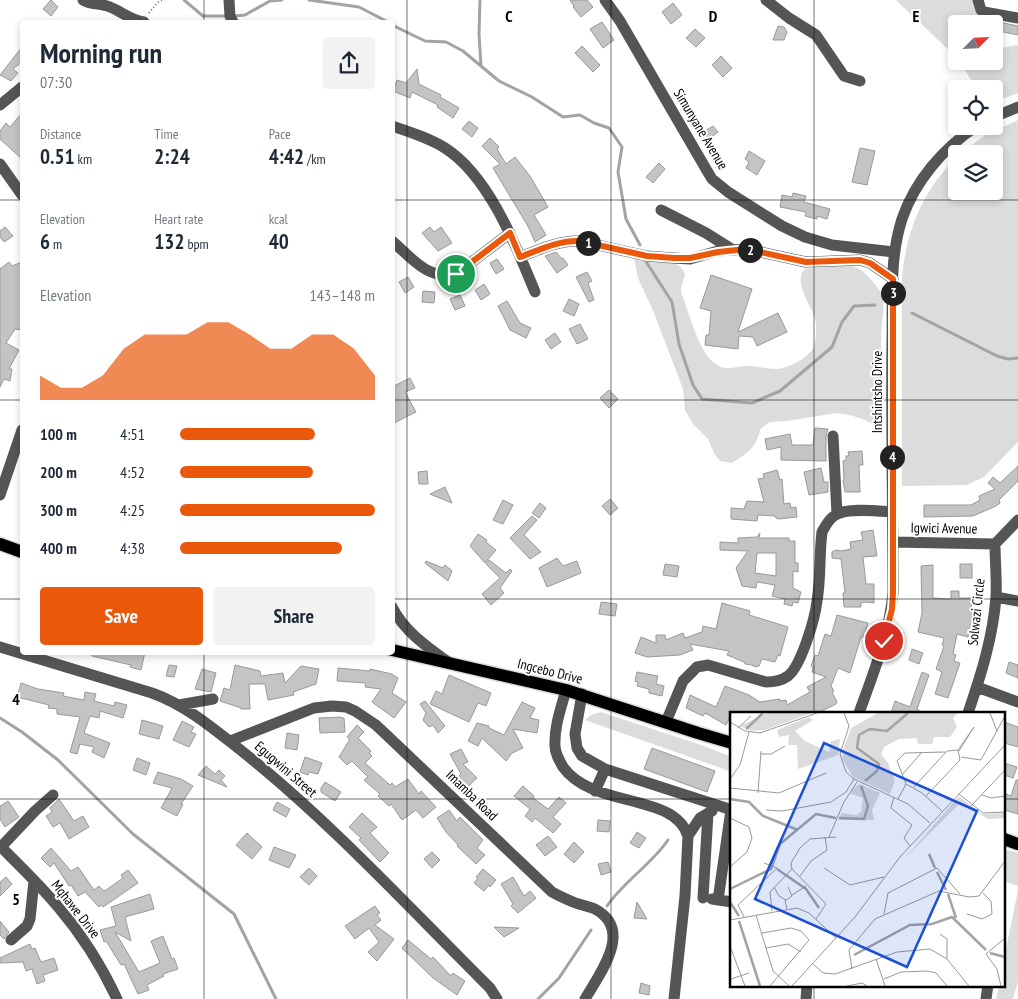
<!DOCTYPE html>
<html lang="en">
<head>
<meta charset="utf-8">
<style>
  :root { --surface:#fff; --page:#f2f2f3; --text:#1f2937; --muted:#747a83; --accent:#ea580c }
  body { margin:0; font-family:"PT Sans Narrow",sans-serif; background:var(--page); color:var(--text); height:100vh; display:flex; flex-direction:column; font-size:19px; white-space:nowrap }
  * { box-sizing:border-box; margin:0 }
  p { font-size:16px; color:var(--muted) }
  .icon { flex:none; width:28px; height:28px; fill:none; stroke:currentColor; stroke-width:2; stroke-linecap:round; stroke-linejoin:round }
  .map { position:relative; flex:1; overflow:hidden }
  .details { position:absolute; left:20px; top:20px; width:375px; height:635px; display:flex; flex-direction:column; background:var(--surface); border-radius:5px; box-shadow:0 2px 8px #0003 }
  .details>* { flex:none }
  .needle { width:32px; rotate:66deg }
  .controls { position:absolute; left:948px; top:15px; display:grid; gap:10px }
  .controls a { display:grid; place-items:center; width:55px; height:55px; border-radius:5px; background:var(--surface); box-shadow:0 2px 8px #0003; font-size:25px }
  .pin { position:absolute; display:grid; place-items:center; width:42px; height:42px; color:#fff; margin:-21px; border:2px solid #fff; border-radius:50%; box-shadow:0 1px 5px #0007 }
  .km { position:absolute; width:25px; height:25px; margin:-12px; border-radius:50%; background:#222; color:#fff; font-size:14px; line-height:25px; text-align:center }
  .round { display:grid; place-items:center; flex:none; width:52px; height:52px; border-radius:5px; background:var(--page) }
  .summary { display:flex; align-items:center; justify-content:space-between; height:85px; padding:0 20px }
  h1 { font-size:28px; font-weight:700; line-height:38px }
  .stats { display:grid; grid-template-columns:repeat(3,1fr); gap:8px; height:85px; padding:5px 20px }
  .stats div { display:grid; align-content:center }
  .stats b { font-size:21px; font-weight:700 }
  .stats small { font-size:14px; font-weight:400 }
  .stats p { font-size:14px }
  .chart { height:140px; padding:10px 20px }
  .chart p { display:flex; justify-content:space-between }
  .chart svg { width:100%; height:90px; margin-top:5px; fill:var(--accent); opacity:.7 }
  .cta { display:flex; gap:10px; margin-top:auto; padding:10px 20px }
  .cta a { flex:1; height:58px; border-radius:5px; background:var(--accent); color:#fff; font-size:20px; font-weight:700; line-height:58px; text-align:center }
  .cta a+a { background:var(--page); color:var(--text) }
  ul { padding:0 20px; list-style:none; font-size:16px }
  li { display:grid; grid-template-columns:80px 60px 1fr; align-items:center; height:38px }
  li i { height:12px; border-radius:6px; background:var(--accent) }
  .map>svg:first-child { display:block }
</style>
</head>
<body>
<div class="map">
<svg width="1018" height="999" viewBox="0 0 1018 999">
  <rect width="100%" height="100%" fill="#fff"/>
  <path fill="#dcdcdc" d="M896,0H983V24H956V57Z
    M1018,45V93L994,102V89H977L959,61H994V49Z
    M1018,120V442L984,477L967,485L902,486V276C907,230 923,190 956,158V191H994V154H960L984,136Z
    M636,258C652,260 681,257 685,275L681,288V292C688,310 699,352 714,363C726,372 734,366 747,366C757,366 767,369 777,369C789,368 809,358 814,346C816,339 817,326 815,319C812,307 793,282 804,270C805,268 832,265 837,265C855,262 867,273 877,287C879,290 882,293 883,296C885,309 881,325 881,338C881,368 882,398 882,429L865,420L850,415L837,413L787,421L770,422L761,428C755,449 750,451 732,463L720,461L715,455L708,439L693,424L685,410L683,389L654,313L638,278L634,259Z
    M601,712L701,745L732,757V772L585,720L591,715Z
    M1004,849L1018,853V886L1004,881Z
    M1018,890V981L1013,999H996L999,985H1004V959Z"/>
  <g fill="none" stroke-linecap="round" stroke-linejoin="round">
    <path stroke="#a3a3a3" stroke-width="3" d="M184,0L203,16H228
      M309,0L359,7L388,22
      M480,0L479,34L481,66
      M234,16L245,15L270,1L282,0
      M392,25L425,41L446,42L463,51L499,81L532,97L563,117L580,115L594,123L609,128L622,147L618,172L626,219L640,245
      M645,260L672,302L679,344L693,385L702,399L752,403L780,391L832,347L842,322L854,306L875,305
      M912,313L997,356L1008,359L1018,358
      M0,718L22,732L58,760L133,834L234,914L276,999
      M607,906C624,881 651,865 668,840
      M538,999L559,978L591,930"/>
  </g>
  <path fill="#c4c4c4" stroke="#999" fill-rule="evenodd" d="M51,0L58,7L51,16L43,9Z
    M570,0H587L593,7L581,17L573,7L574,6Z
    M673,3L682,15L671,24L662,12Z
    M994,21L1018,26V35L994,30Z
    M602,22L614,40L603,48L590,29Z
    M778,26L784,27L787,32L784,40H773Z
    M695,29L705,38L696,47L686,38Z
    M582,46L600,65L593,72L575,53Z
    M22,47V62L13,69L18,73L11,81L0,75Z
    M721,56L732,68L723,77L712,65Z
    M417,69L419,84L441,95L440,97L459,108L453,118L437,107L438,105L412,92L410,98L393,91L397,80L406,83Z
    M22,113V159L0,139V131L6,123L10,127Z
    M469,121L478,128L472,137L462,129Z
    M713,126L718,132L709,139L704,132Z
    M490,138L499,147L497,149L506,164L515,157L530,176L548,207L534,215L546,235L535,242L529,228L493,168L500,164L482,146Z
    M860,148L875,151L867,185L852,182Z
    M749,151L765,161L757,175L746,168L749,162L745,159Z
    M659,163L665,169L653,183L646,177Z
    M793,193L806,196L804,202L830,209L827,219L817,216V219L805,216L806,212L780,207L782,195L792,197Z
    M5,227L13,236L4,242L0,237V231Z
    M430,227L434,232L441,227L452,243L438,251L422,233Z
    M556,252L562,259L563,258L568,265L557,273L545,256Z
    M497,259L504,269L496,274L490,263Z
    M9,262L12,266L22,262V330L15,329L6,343L19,350L9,369H12L10,381L4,379L0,387V269Z
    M587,272L592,281L588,283L594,300L589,302L576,277Z
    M711,275L752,289L738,332L778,313L787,332L757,346L753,337L739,336L738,349L705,345L706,335H709L711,311L700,308Z
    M408,277L414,287L405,293L399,282Z
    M484,284L490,294L481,300L475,290Z
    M423,291L435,292L434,303L422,302Z
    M460,295L465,306L455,310L450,299Z
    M569,299L579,304L574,316L563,311Z
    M507,301L520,323L531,328L526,338L510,330L498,306Z
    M580,324L588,339L577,344L569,329Z
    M555,333L561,342L551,349L545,340Z
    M410,378L415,388L405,392L416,412L392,424V387Z
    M609,390L618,399L609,408L600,398Z
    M815,428L828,429L826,436V461L781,460V447L767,450L765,439L790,434L792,445H813Z
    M862,451L863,465H859L860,492H845L843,480H844L843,461L846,460V456H849L848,452Z
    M1018,466V481L999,500L1000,503L996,506L973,516L924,517V505H971L980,500L979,496L995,489L988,483L993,477L1000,483Z
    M821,468L824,482H828V492L809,495L804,472Z
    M777,470L780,480L782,479L784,504L790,503L791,508L796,507L797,517L778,519L776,518L775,516L758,515L757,521L731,519V508L744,509L747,501L764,502L758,479L764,478L763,474Z
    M427,471L428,484H419L418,472Z
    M445,487L452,503L430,494Z
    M610,499L618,508L610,515L602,506Z
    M503,500L513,505L503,524L493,520Z
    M540,503L546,508L539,518L532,513Z
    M532,516L537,520L524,535L541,552L530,559L510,538Z
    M873,530L877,556L863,557L866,584H874V603L865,602L861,603V607H844L843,593H845L841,559L832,558V552L836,550L841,551L851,549L850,542L863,540L861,532Z
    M760,533L759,538H789V541H795V563H798V572L793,571V588L801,592L798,603L793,602L792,606L784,604L785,599L772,596L775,585L757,582L756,588L742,586L736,568L748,551L720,550V542L738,543V538L757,537ZM757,553H776V576L755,573Z
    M478,534L487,540L486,542L496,550L485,563L470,546Z
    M557,558L563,566L577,561L581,573L547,587L539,568Z
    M489,560L506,573L510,569L512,571L500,588L504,593L491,605L482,594L500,578L486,564Z
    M426,561L443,568L445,565L452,571L448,581L425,563Z
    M665,564L679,566L677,577L663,575Z
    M960,564H972V578H960Z
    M933,565V598L951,599V591H959V598H971L972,617L968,637L957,634L953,654L956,655L954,661L960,663L948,698L935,694L942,672L936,669L944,646L942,645L944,638L918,632L922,613L921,566Z
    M601,602L617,604L615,616L599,614Z
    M722,603L750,611L749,615L788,627L780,656L778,655L775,662L762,659L759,666L755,667L752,665L745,664L744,662L727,655L729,651L690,644L693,650L680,655L647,657L635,653L641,637L656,643V635H665L666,640L683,633L685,638L702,632L703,626L716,629Z
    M837,615L868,623L864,637H861L850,673L838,668L831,686L834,691L832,692L837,702L836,704L818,713H732L726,725L705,713L703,716L686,708L690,695L716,707L725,686L749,695L760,702L780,699V701L786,700L787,705L810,692L807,687L826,677L812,672L813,667L811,666L815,655L818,656L825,634L831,636Z
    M912,649L923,653L919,664L909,660Z
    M92,652H124L135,655L136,652H145L141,670L130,667L131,665L92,656Z
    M1009,662L1018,665V678L1006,673Z
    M169,665L177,666L174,677L166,676Z
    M235,665L260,671L261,676L283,673L285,683L301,666L319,669L316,684L293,692L294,695L268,700L265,684H249L250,709H241V708L220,701L224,688L230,690Z
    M338,668L370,671V669L392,674L398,678L392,693L406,702L394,718L372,702L381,689L365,687L366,683L337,681Z
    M202,669L216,673L211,692L195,689Z
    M637,672L658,676L656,684L664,686L662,696L649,693V689L637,686L638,682L635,681Z
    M922,672L929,675L917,709L923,713H891L895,701L910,707Z
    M449,675L491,693L486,706L478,703L469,722L430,704L436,691L442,694Z
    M21,683L38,689L64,693L63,696L84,700L85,692L96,694L94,701L114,706L115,702L127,705L123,718L100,711L99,718L90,716L84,733L110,743L104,758L92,752L94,747L80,744L77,754L70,752L80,717L57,714V709L48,708L49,705L17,697Z
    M425,701L445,726L438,733L433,725L429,727L423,720L426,713L420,704Z
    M522,702L535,708L530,718L539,720L537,733L513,729L523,748L512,753L506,761L482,738L478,746L468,741L477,723L489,726V728L504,735Z
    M341,717V718H344L345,732L320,733L319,718Z
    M142,720L163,726L159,739L139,734Z
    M182,721L194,727L191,732L196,734L189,747L173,740Z
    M1004,722L1018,727V747L1004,743Z
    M357,725L364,732L358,738L371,751L369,753L372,756L365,763L390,785L392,783L395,787L408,779L419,794L421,791L436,807L423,818L416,810L402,820L391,804L389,806L378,796L380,794L364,780L368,777L352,761L347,765L339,757L350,739L347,737Z
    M287,733L299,735L297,750L285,748Z
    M652,748L715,771L707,792L644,769Z
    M461,749L468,762L463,764L477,778L466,788L457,778L461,774L450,754Z
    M305,757L322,763L318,774L309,772L308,775L300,772Z
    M137,758L150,763L146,775L133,770Z
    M1004,763L1017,767L1013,778L1004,775Z
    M206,766L215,774L219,770L225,776L221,780L227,787L198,775Z
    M158,772L181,779L193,786L181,804H183L177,816L161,808L172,788L153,783Z
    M1016,780H1018V814L1004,810V793L1011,796Z
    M325,782L341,792L335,801L321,792V788Z
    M523,786L534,796L533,798L548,809L559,797L566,803L553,817L561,824L553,833L535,818L532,822L525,816L530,809L514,796Z
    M59,799L74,821L83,816L89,827L69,839L60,823L53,827L46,816L52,812L50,808Z
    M8,801L19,817L5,827L0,819V806Z
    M277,802L290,809L286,817L273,810Z
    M449,810L457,821L460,817L483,840L477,848L485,855L476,864L457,846L458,845L446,832L437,818Z
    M362,813L377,827L370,833L389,853L380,862L359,840L361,838L349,827Z
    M598,820L610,821L609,832L597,831Z
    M637,832L646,838L639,848L630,843Z
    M247,833L262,847L252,859L236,845Z
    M548,836L557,847L545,856L536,845Z
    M574,842L584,852L574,863L564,854Z
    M274,847L296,855L289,868L269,860Z
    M51,848L71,871L78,867L94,890L99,886L104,891L106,890L123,878L121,875L128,870L138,883L103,907L101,905L99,907L85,892L78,896L71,885L69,886L54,863L50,867L41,858Z
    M432,852L440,860L432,868L424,859Z
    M608,862L611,872L601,875L598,864Z
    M309,868L317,876L309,885L300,877Z
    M483,869L496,880L490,887L489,885L484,891L474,883L478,878L476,877Z
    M6,877L12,884L0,896V882Z
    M513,877L524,896L530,891L536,898L518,913L511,906L513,904L501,884Z
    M150,894L154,909L125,917L131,941L115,932L139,972L160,963L151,941L163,936L172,959L174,958L178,969L163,974L164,976L147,985L149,990L138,994L124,964L121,965L106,941L104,942L100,930L116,926L111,907Z
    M637,902L647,919L634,918Z
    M375,906L380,913L377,915L381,920L375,925L394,939L377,961L368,952L379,942L369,928L355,939L345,926Z
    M0,921L9,932L4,939L0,935Z
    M494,927L519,928L504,937Z
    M408,940L431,959L433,957L451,976L453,973L465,981L457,995L433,978L402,948Z
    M30,944L32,949L35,948L41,962L54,958L58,970L43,975L45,981L37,984L32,969L26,971L23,962L0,963V958Z
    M641,983L650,986L649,995L639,993Z"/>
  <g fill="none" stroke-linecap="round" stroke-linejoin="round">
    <g stroke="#dbdbdb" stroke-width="15">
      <path id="major" d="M0,544L22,552
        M392,650L566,690L698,733L732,743
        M1004,839L1018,844"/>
    </g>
    <path stroke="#777" stroke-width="2" stroke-dasharray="1 2.5" stroke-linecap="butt" d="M149,13L157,3L162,0"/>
    <path stroke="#555" stroke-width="11" d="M83,0C91,5 101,3 110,7C122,12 131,20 144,22
      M229,0L230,16L233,22
      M605,0L620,21L706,169L712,179L728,192L782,226L805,237L832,245L894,252
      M766,0L789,18L816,35L844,76L860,81
      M978,0L981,10L984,12L1018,18
      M0,105L22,87
      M994,117L1018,107
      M392,126C410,132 429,138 445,148C489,176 516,246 535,292
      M0,164L22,195
      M661,210L706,233L733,250
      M392,241C412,258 427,280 456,274L510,233
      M520,257C539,250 559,240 580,241L647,256L673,258L690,259L718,251L746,249L806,262L860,260L870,263L893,279
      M833,436L837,514
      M0,495L22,430
      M893,542L995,544
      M996,597L1018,601
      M392,607C404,631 427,647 448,662
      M0,647L152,693C186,705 215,730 243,752C328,820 402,900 479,977L490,988L497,999
      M977,687L1018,702
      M566,690C561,708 554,727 555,746C555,753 559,760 563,767C593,809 674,792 688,836L685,896L674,999
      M582,694L575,734L577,748L582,756L605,769L732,810
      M179,705L213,699
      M859,713C873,674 889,635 893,593C893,510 891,426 892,343C893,302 889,259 902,219C915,181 943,148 977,126
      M968,713C981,675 993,637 996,597C997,580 995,561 995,544L1018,520
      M666,722L683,681L697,667L708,665L766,682C774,682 781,681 788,676C801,666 815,619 817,601C821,579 819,555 822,532C825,527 828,520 834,516C845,507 878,511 892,512
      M230,741L314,708L332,706L346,707L355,711L376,725L552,892C559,896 566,899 573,902C580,905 588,906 595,909C634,930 600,973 585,999
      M595,791L605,769
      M688,836L700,818L712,811
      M0,846C20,866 41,886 59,908C82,935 102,967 117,999
      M1,847L35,811L53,795
      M703,898L708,813
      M712,899L732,902
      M718,900L731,810
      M11,940L27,926L30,919L34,881
      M806,999L807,985
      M986,999L988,985"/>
    <use href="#major" stroke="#000" stroke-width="12"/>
  </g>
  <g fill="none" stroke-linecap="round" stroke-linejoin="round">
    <g stroke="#fff" stroke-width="10">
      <path id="route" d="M456,274L510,233L520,257C539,250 559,240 580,241L647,256L674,258H690L718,252L746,249L806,262L860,260L870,263L893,279V593L892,609L884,641"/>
    </g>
    <use href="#route" stroke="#ea580c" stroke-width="6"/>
  </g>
  <path fill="none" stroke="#000" stroke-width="1" stroke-opacity="0.55" d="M204,0V22M407,0V999M611,0V999M814,0V713M0,200H22M392,200H1018M0,400H22M392,400H1018M0,599H22M392,599H1018M204,652V999M0,799H732M1004,799H1018M814,985V999"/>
  <g text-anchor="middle" stroke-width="4" stroke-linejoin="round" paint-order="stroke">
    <g font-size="14" fill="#000" stroke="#fff">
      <text transform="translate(701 129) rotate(59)" y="5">Simunyane Avenue</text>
      <text transform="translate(877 392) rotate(-90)" y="5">Intshintsho Drive</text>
      <text transform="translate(944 528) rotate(1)" y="5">Igwici Avenue</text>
      <text transform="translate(976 612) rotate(-84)" y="5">Solwazi Circle</text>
      <text transform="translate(550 671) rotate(14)" y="5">Ingcebo Drive</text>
      <text transform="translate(286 769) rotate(41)" y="5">Egugwini Street</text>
      <text transform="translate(472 795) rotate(44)" y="5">Imamba Road</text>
      <text transform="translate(76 909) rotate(52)" y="5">Mqhawe Drive</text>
    </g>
  </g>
  <g transform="translate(730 712)">
    <rect width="275" height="275" fill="#fff"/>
    <path d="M37,1H82L35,18L21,19L10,14ZM148,1H228L223,6L227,15L220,25H204L202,32H188L187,26L169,27L154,35L151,42L158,51L165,69L160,82L123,65L113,48V38L121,16ZM79,5L83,8L65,19L75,29L99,40L101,29L110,27L108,43L68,57L67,33H58L59,23L49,25L47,18ZM130,72L150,81L142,98L144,108H108L112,101L126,103L131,100L133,86L121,82L122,77ZM229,84L251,102L275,101V106L258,107L230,91L175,146Z" fill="#dcdcdc"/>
    <path fill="none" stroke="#a3a3a3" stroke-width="2.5" d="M16,17L33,1M135,69L147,59L149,52L127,36L129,23L140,17L157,19L178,1M0,87L19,90L33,104L68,118M109,106L134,107L138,94L131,74M199,142L205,156M47,157L76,177L89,196M207,160L216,178M0,177L41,157L50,132L86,102L106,106M218,182L226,206M0,190L9,204M9,209L30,274M260,241L275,245M124,243L180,213L202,212L222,205L256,238"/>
    <path fill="none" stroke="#999" stroke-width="1" d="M114,1L119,14L110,42L116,60L124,67L178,92L200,111M260,1L267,19M0,10L15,19L30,21L87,1M8,16L21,4M228,38L244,15L229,39M31,42H41L55,34M231,45L251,48L275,4M172,63L192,40M0,67L10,53L19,20M184,75L217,39L228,38L230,48L196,84M0,76L49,81L96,61M28,81L31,39M229,82L253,101L275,100M252,83L261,86L275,84M164,85L161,96L182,113L174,126L180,134M168,87L176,72M241,94L275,58M36,98L52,99L101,90L116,80L124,67M212,99L192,81L176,72L167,49L175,41L215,40M0,106L19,115L22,126L17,140L0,155M99,125L114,90L127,70M94,156L120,173L154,165M62,157L96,192L86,207M70,164L81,149L97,138L95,125M44,175L49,184L56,188M62,183L76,174M57,197L55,189L62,184L58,175M42,199L40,180L62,157L61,151L70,136L80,127L106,125M154,202L158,181L207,156L230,182M237,202L252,207L262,202L261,189L253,181M26,203L43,259L59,274M14,205L8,193L47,156L34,151M0,208L67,196L79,201L106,226M32,221L61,216L71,219L79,228L40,274M210,222L217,227V247M0,234L15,274M36,236L58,232L71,240M146,247L155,274M83,252L93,261L105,262L167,240L200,237L217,247L239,274M122,257L119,238L145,207L209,179L239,185L249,184L275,149M1,267L19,261M154,267L171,260L197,259L206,261L217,274M62,274L125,205L170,145L275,33M117,274L132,271L137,274M271,274L267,257L256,242L275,226"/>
    <path fill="#1d4ed8" fill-opacity="0.15" stroke="#1d4ed8" stroke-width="2.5" d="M94,31L247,99L177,255L25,187Z"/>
    <rect width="275" height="275" fill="none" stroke="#000" stroke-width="2.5"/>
  </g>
  <g font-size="16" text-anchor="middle" font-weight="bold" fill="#000" stroke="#fff" stroke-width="4" stroke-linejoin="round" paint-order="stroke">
    <text x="509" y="22">C</text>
    <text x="713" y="22">D</text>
    <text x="916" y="22">E</text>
    <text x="16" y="705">4</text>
    <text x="16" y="905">5</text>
  </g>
</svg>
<div class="controls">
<a><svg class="needle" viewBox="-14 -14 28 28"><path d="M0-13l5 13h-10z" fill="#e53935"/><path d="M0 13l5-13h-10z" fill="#747a83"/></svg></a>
<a><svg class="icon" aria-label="locate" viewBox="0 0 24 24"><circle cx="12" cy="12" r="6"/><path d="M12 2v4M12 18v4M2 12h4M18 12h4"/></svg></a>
<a><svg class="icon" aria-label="layers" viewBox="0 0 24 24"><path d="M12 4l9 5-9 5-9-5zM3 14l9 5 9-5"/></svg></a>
</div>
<div class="pin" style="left:456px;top:274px;background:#1e9e55"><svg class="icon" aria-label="arrive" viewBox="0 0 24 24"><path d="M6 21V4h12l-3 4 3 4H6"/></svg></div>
<div class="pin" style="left:884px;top:641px;background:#d93025"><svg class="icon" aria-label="check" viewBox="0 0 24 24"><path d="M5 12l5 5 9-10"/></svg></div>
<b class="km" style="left:588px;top:243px">1</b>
<b class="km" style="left:750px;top:250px">2</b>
<b class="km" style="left:893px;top:293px">3</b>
<b class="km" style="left:892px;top:457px">4</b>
<section class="details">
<div class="summary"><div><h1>Morning run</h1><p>07:30</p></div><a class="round"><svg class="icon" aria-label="share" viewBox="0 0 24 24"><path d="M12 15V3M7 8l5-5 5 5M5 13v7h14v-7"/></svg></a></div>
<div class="stats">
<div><p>Distance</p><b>0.51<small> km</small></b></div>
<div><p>Time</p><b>2:24</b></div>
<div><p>Pace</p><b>4:42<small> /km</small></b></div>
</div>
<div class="stats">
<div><p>Elevation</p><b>6<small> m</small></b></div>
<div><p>Heart rate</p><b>132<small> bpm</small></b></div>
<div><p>kcal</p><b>40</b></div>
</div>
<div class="chart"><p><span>Elevation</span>143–148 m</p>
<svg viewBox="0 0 160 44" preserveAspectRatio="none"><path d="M0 44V32L10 38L20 38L30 32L40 19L50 12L60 12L70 12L80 6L90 6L100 12L110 19L120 19L130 12L140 12L150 19L160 32V44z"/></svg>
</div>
<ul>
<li><b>100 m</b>4:51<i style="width:69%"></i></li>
<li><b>200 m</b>4:52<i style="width:68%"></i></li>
<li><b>300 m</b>4:25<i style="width:100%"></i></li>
<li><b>400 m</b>4:38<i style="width:83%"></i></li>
</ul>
<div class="cta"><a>Save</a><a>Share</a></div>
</section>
</div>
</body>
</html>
